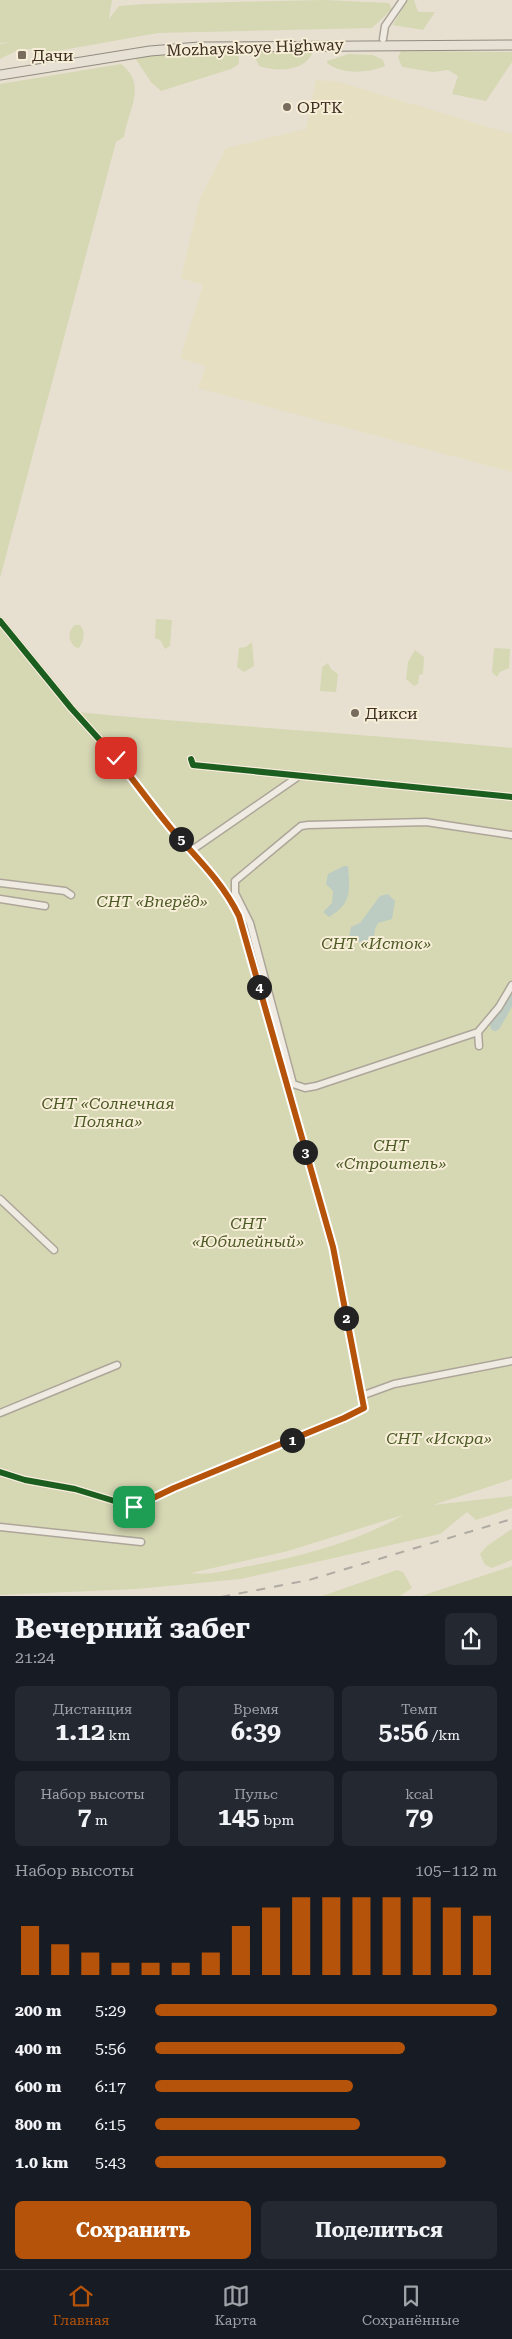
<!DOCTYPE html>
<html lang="ru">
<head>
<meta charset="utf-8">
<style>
  :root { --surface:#171b24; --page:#242831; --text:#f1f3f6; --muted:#9ea1a6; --line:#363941; --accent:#b45309 }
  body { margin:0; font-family:"Roboto Serif",serif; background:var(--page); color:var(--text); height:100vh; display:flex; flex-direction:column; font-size:19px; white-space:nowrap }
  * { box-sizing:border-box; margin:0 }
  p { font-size:16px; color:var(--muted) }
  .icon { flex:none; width:28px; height:28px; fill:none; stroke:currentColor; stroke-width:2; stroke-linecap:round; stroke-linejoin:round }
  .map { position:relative; height:1596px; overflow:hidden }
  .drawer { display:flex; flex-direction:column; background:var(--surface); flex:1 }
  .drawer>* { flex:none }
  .pin { position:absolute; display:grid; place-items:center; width:42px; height:42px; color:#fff; margin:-21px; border-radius:10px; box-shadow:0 2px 8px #0006 }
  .km { position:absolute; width:25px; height:25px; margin:-12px; border-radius:50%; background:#222; color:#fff; font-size:14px; line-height:25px; text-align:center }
  .round { display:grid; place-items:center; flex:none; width:52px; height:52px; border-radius:8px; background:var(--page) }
  .headline { display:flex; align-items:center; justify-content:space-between; height:85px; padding:0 15px }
  h1 { font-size:28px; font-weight:700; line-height:38px }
  .stats { display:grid; grid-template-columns:repeat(3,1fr); gap:8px; height:85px; padding:5px 15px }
  .stats div { display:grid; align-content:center; border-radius:8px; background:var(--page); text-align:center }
  .stats b { font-size:25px; font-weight:700 }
  .stats small { font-size:14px; font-weight:400 }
  .stats p { font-size:14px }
  .chart { height:140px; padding:10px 15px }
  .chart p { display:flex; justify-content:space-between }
  .chart svg { width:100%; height:90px; margin-top:5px; stroke:var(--accent); stroke-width:6 }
  .cta { display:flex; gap:10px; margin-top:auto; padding:10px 15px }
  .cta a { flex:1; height:58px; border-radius:8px; background:var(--accent); color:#fff; font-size:20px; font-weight:700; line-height:58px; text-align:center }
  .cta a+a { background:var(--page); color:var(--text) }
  ul { padding:0 15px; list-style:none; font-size:16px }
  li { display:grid; grid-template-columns:80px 60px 1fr; align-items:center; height:38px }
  li i { height:12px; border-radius:6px; background:var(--accent) }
  .menu { display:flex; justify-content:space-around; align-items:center; height:70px; border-top:1px solid var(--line); background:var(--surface); font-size:14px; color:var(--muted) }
  .menu a { display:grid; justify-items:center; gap:2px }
  .menu .on { color:var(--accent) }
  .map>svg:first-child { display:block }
</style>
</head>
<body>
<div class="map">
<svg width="512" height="1597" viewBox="0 0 512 1597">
  <rect width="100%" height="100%" fill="#e7e0d1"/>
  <path fill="#e6dfc2" d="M316,80L339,82L512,134V472L198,388L206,366L180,358L203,285L181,278L200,198L226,148L306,129Z"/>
  <path fill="#d6d7b3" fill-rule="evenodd" d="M0,0H112L109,19L119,6L144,4L325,0L389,3L392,9L372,28L158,33L35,55L32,49L18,50L0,59V44L12,42L0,43Z
    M407,0H414L418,12H435L423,30L393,25Z
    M314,47C310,71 279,73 259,66L251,49Z
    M401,51L512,52V62L486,101L452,94L458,76L448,70L433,72L402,67L398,57Z
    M183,52H232L239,57V64L231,69L161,91L151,82L135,58Z
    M349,54L373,55L383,60L385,66C369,73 342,75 327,63V61Z
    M121,64C148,85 128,109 124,137L116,142L0,578V84Z
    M0,617L77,712C222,726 367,734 512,748V1479L433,1505L512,1496V1508L476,1520L467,1512L440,1534L241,1579L136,1589L0,1595ZM403,1515C355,1543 298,1557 244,1567C227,1570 209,1576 191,1573L288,1551Z
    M156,619L172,620L170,646L165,649L160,640L155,638Z
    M75,625H80C86,632 84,640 79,648L75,647C68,640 67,632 75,625Z
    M252,642L254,666L244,672L237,667L239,648L246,647Z
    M494,648L510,649L509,668L500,672L497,677L492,672Z
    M415,650L424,657L423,674L419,675L418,684L414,686L406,679L408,662Z
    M328,663L331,669L338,674L336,692L320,691L322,667Z
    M512,1529V1560L492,1568L485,1565L480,1554L487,1546Z
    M512,1566V1596H421Z
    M397,1570L403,1572L412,1588L400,1596H322Z"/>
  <path fill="#bcccc2" d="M344,866H348C350,890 352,904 329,917L323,912L332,903L333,891L326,884L328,874Z
    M388,894L395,901L392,919L378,923L375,929L374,936L365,945L349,937L351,927L360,923L380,896Z"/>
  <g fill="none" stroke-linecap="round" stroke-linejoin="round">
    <path stroke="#bcccc2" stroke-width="10" d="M505,1009L512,996
      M495,1026L503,1013"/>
    <g stroke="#ada599" stroke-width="9">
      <path id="minor" d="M383,39L385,26L403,0
        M0,621L71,708L116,758L174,831L199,858L221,885L239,916L333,1247L364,1408L345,1418L174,1488L134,1507L75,1489L25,1480L0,1472
        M191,759L193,765L512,797
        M512,835L426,822L308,825L301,826L235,881V893L250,923L293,1084L305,1088L316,1086L478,1032L499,1007L512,985
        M192,850L299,776
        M0,883L65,891L71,895
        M0,899L45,906
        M478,1032L479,1046
        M0,1199L54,1250
        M361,1396L394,1384L512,1361
        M0,1413L117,1365
        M0,1527L141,1542"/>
    </g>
    <g stroke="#928b80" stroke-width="11">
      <path id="major" d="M0,75L150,51L199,47L512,45"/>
    </g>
    <use href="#minor" stroke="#efebe3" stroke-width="6"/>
    <use href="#major" stroke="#e6e1d4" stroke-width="9"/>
    <path stroke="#afaaa2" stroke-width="2" stroke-dasharray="9 9" stroke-linecap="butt" d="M221,1597L309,1580L512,1519"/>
    <g stroke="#f7eed8" stroke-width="9">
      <path id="cycleway" d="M0,621L71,708L116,758L174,831L199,858L221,885L239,916L333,1247L364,1408L345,1418L174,1488L134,1507L75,1489L25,1480L0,1472
        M191,759L193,765L512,797"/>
    </g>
    <use href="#cycleway" stroke="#1b5e20" stroke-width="6"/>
  </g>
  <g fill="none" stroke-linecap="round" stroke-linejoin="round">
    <g stroke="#fff" stroke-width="10">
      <path id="route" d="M116,758C135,782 153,807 173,831C198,859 223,883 239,916L333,1247L364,1408L344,1418L174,1488L134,1507"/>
    </g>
    <use href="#route" stroke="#b45309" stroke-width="6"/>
  </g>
  <g fill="#786c5e" stroke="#f7eed8" stroke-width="2">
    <rect x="17" y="50" width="10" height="10" rx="2.5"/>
    <circle cx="287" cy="107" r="5"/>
    <circle cx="355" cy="713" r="5"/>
  </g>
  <g text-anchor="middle" stroke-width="4" stroke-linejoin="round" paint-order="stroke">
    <g font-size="16" fill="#3d2e20" stroke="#f7eed8">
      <text transform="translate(255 47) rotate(-2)" y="6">Mozhayskoye Highway</text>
    </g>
    <g font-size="16" fill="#3d2e20" stroke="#f7eed8" text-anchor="start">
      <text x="32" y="61">Дачи</text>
      <text x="297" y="113">ОРТК</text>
      <text x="365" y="719">Дикси</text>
    </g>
    <g font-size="16" font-style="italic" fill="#4d5a26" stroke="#f7eed8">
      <text x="152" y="907">СНТ «Вперёд»</text>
      <text x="376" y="949">СНТ «Исток»</text>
      <text x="108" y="1109">СНТ «Солнечная<tspan x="108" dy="18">Поляна»</tspan></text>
      <text x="391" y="1151">СНТ<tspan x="391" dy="18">«Строитель»</tspan></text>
      <text x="248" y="1229">СНТ<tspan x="248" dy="18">«Юбилейный»</tspan></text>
      <text x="439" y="1444">СНТ «Искра»</text>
    </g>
  </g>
</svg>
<div class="pin" style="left:134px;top:1507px;background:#1e9e55"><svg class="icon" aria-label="arrive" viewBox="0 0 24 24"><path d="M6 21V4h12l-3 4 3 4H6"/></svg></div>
<div class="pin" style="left:116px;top:758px;background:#d93025"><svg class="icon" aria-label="check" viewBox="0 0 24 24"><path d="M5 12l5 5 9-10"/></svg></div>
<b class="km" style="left:292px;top:1440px">1</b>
<b class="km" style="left:346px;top:1318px">2</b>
<b class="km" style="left:305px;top:1152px">3</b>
<b class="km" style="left:259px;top:987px">4</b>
<b class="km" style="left:181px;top:839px">5</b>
</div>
<section class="drawer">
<div class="headline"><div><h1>Вечерний забег</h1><p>21:24</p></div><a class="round"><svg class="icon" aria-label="share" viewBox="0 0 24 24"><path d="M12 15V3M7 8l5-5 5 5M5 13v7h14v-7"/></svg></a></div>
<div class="stats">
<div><p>Дистанция</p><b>1.12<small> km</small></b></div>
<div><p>Время</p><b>6:39</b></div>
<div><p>Темп</p><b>5:56<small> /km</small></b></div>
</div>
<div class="stats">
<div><p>Набор высоты</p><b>7<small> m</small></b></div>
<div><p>Пульс</p><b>145<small> bpm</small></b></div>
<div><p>kcal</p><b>79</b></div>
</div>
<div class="chart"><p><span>Набор высоты</span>105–112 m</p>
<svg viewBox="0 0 160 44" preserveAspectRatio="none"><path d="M5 44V20M15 44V29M25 44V33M35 44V38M45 44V38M55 44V38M65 44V33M75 44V20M85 44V11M95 44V6M105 44V6M115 44V6M125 44V6M135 44V6M145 44V11M155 44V15"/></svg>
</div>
<ul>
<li><b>200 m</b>5:29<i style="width:100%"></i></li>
<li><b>400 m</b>5:56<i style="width:73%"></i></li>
<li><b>600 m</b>6:17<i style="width:58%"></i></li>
<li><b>800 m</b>6:15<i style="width:60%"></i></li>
<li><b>1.0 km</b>5:43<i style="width:85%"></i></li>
</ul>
<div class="cta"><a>Сохранить</a><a>Поделиться</a></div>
</section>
<nav class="menu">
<a class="on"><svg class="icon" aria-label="home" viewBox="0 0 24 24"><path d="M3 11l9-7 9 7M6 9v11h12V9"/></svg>Главная</a>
<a><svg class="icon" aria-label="map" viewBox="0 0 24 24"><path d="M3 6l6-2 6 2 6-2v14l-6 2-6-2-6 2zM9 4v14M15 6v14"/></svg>Карта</a>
<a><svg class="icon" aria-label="saved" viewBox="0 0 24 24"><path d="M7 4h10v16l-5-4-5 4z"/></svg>Сохранённые</a>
</nav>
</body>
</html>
